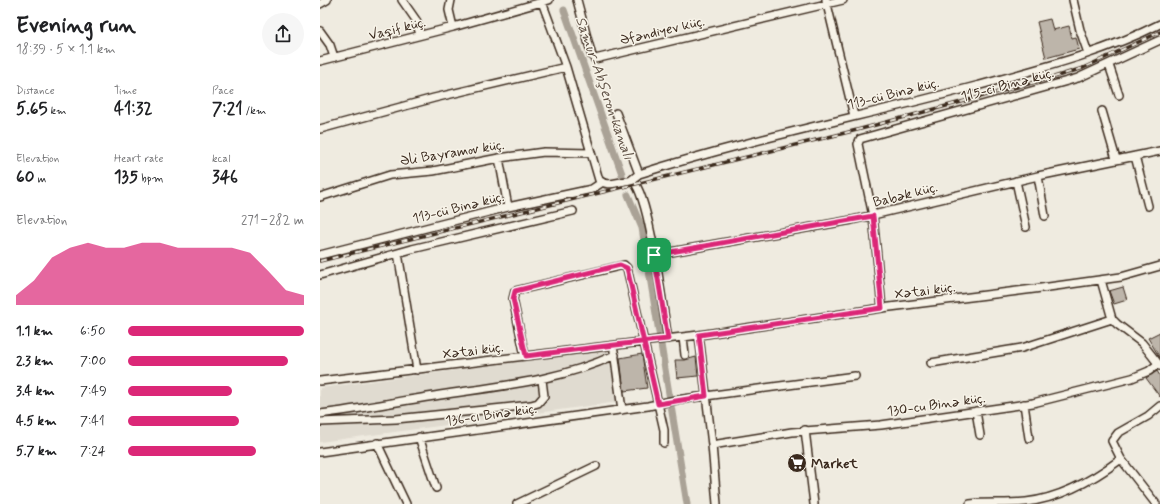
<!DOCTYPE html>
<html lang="en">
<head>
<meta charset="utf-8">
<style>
  :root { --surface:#fff; --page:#f6f6f6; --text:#202124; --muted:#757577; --accent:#db2777 }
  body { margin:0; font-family:Mynerve,sans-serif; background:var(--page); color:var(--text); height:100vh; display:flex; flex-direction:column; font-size:15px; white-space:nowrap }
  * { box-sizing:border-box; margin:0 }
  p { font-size:13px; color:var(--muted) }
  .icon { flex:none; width:22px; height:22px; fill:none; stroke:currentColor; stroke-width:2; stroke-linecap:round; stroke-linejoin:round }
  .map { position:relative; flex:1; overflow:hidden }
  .sheet { display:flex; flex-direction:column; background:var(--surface); width:320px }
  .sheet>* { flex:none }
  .pin { position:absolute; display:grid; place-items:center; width:34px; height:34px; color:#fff; margin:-17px; border-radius:8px; box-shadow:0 2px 6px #0006 }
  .round { display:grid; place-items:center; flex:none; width:42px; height:42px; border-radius:21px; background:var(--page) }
  .summary { display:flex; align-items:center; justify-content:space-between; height:68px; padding:0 16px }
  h1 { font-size:22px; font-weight:700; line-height:30px }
  .metrics { display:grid; grid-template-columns:repeat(3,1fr); gap:6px; height:68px; padding:4px 16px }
  .metrics div { display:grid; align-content:center }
  .metrics b { font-size:17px; font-weight:700 }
  .metrics small { font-size:11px; font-weight:400 }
  .metrics p { font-size:11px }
  .chart { height:112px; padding:8px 16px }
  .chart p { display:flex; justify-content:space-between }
  .chart svg { width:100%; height:72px; margin-top:4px; fill:var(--accent); opacity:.7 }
  ul { padding:0 16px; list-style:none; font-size:13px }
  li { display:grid; grid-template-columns:64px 48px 1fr; align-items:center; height:30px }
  li i { height:10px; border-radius:5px; background:var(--accent) }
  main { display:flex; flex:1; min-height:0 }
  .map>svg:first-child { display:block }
</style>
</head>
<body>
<main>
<section class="sheet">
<div class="summary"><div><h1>Evening run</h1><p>18:39 · 5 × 1.1 km</p></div><a class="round"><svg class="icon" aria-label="share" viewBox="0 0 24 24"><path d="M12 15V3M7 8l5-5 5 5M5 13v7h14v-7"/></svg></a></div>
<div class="metrics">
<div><p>Distance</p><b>5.65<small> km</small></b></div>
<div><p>Time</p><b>41:32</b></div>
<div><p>Pace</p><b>7:21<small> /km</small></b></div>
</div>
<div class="metrics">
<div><p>Elevation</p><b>60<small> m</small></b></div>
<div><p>Heart rate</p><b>135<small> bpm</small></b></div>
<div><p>kcal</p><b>346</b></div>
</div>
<div class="chart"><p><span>Elevation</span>271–282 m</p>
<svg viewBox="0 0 160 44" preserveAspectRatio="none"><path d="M0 44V38L10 29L20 15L30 9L40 6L50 9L60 9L70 6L80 6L90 9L100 9L110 9L120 9L130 12L140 23L150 35L160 38V44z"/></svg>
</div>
<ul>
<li><b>1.1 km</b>6:50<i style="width:100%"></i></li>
<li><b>2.3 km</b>7:00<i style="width:91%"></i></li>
<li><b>3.4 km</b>7:49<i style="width:59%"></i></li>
<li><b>4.5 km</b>7:41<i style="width:63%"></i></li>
<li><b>5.7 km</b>7:24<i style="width:73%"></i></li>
</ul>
</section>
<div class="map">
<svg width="840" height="504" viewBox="0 0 840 504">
  <rect width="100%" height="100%" fill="#efebe0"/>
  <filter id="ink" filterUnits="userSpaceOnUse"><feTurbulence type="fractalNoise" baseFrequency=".025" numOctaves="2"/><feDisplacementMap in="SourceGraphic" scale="8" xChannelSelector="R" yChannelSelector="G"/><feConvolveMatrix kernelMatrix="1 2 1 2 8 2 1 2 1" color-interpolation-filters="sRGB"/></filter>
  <g filter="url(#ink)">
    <path fill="#e0dbd0" d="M288,350L298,402L0,442V388Z"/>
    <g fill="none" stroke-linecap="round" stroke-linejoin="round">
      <path stroke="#aaa296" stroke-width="7" d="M244,10L302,174
        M308,195L322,228L367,504"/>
    </g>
    <path fill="#bdb5aa" stroke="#3b2a1e" d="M730,19L733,30L749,26L752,38L756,37L759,49L726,58L717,22Z
      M803,287L807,300L794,304L789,291Z
      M840,332V358L828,338Z
      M322,354L327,388L304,391L300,358Z
      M376,357L378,376L357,378L355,360H365Z
      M837,371L840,376V397L826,378Z"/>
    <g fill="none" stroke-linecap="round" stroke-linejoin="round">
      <g stroke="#3b2a1e" stroke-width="10">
        <path id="minor" d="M82,0L96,20L100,35
          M131,0L129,10L133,27
          M257,0L272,56L275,59L523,0
          M506,0L534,116
          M753,0L760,30L768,53
          M222,2L246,67L279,180C289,189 301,179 313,181C330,197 343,311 348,339
          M0,4L7,0
          M0,31L10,45L14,57
          M0,61L133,27L229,0
          M789,65L799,95
          M782,111L796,159
          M296,113L319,174
          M0,129L114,98L246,67
          M815,156L828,206
          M179,158L188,207
          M718,176L725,216
          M310,181L319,174C430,139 544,116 656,86C718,69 783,53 840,24
          M696,181L706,227
          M0,197L70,175L113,171L179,158L224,152L271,153
          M78,253L97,370
          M0,255L188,207L272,189L281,183
          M334,255L532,220L718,176L840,151
          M0,275L92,249L253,211
          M781,280L792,319L797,324L822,343L840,366
          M562,308L553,216L538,144L540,139L758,78L840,40
          M379,335L392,445L397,504
          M363,337L365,355
          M294,351L302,410
          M205,356L193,299L195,291L304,265L307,268L344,430V443
          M611,363L702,348L792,319
          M0,381L379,335L562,308L714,289L801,277L840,266
          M704,404L709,438
          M656,411L660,435
          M0,414C40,409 80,401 120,395C180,386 239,381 295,355
          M0,422L76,419L211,405L218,403L224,396L222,380
          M485,430L494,504
          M99,437L116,488
          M57,443L86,504
          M392,445L472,432L561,425L713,403L812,378L829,371L838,364
          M0,452L328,406L356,400L535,376
          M197,504L276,466
          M650,504C668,502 687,504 706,502C741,498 773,480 801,459
          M836,504L801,459L792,441L798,433L828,416L840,406"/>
      </g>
      <use href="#minor" stroke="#f7f3e8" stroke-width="7"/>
      <g stroke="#3b2a1e" stroke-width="3.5">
        <path id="rail" d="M0,261L537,130L734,77L763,68L840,32"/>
      </g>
      <use href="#rail" stroke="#f7f3e8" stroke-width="2" stroke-dasharray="6" stroke-linecap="butt"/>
    </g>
  </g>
  <g fill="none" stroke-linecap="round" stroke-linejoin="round" filter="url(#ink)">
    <g stroke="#fff" stroke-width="8">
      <path id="route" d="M334,255L348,339C300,344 253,350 206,356L193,299L195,291L300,265L307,268L338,404L386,396L379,335L562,308L553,216L334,255"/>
    </g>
    <use href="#route" stroke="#db2777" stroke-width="5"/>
  </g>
  <defs>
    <g id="supermarket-disc" transform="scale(1)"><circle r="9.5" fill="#3b2a1e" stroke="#f7f3e8"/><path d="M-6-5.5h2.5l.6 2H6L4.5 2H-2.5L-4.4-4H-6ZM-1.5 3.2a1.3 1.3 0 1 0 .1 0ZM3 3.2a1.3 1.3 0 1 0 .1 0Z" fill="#fff"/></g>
  </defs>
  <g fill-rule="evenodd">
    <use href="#supermarket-disc" x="477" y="463"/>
  </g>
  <g text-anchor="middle" stroke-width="3" stroke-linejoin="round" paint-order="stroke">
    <g font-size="14" fill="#3b2a1e" stroke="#f7f3e8">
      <text transform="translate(77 28) rotate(-14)" y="5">Vaqif küç.</text>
      <text transform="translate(342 30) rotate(-13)" y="5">Əfəndiyev küç.</text>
      <text transform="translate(687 84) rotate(-15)" y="5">115-ci Binə küç.</text>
      <text transform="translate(573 93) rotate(-14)" y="5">113-cü Binə küç.</text>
      <text transform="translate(132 152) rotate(-9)" y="5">Əli Bayramov küç.</text>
      <text transform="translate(585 194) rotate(-14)" y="5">Babək küç.</text>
      <text transform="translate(138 207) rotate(-14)" y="5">113-cü Binə küç.</text>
      <text transform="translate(605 290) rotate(-7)" y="5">Xətai küç.</text>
      <text transform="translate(153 350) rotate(-7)" y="5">Xətai küç.</text>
      <text transform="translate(616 404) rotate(-8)" y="5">130-cu Binə küç.</text>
      <text transform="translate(171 414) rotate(-8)" y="5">136-cı Binə küç.</text>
    </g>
    <g font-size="14" font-weight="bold" fill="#3b2a1e" stroke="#f7f3e8" text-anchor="start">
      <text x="491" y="468">Market</text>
    </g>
    <g font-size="15" font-style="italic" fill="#625448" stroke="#f7f3e8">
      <text transform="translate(285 88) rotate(71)" y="5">Samur-Abşeron kanalı</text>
    </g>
  </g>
</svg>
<div class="pin" style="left:334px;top:255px;background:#1e9e55"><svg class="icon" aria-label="arrive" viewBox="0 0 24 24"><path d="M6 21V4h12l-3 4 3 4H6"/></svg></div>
</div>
</main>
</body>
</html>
